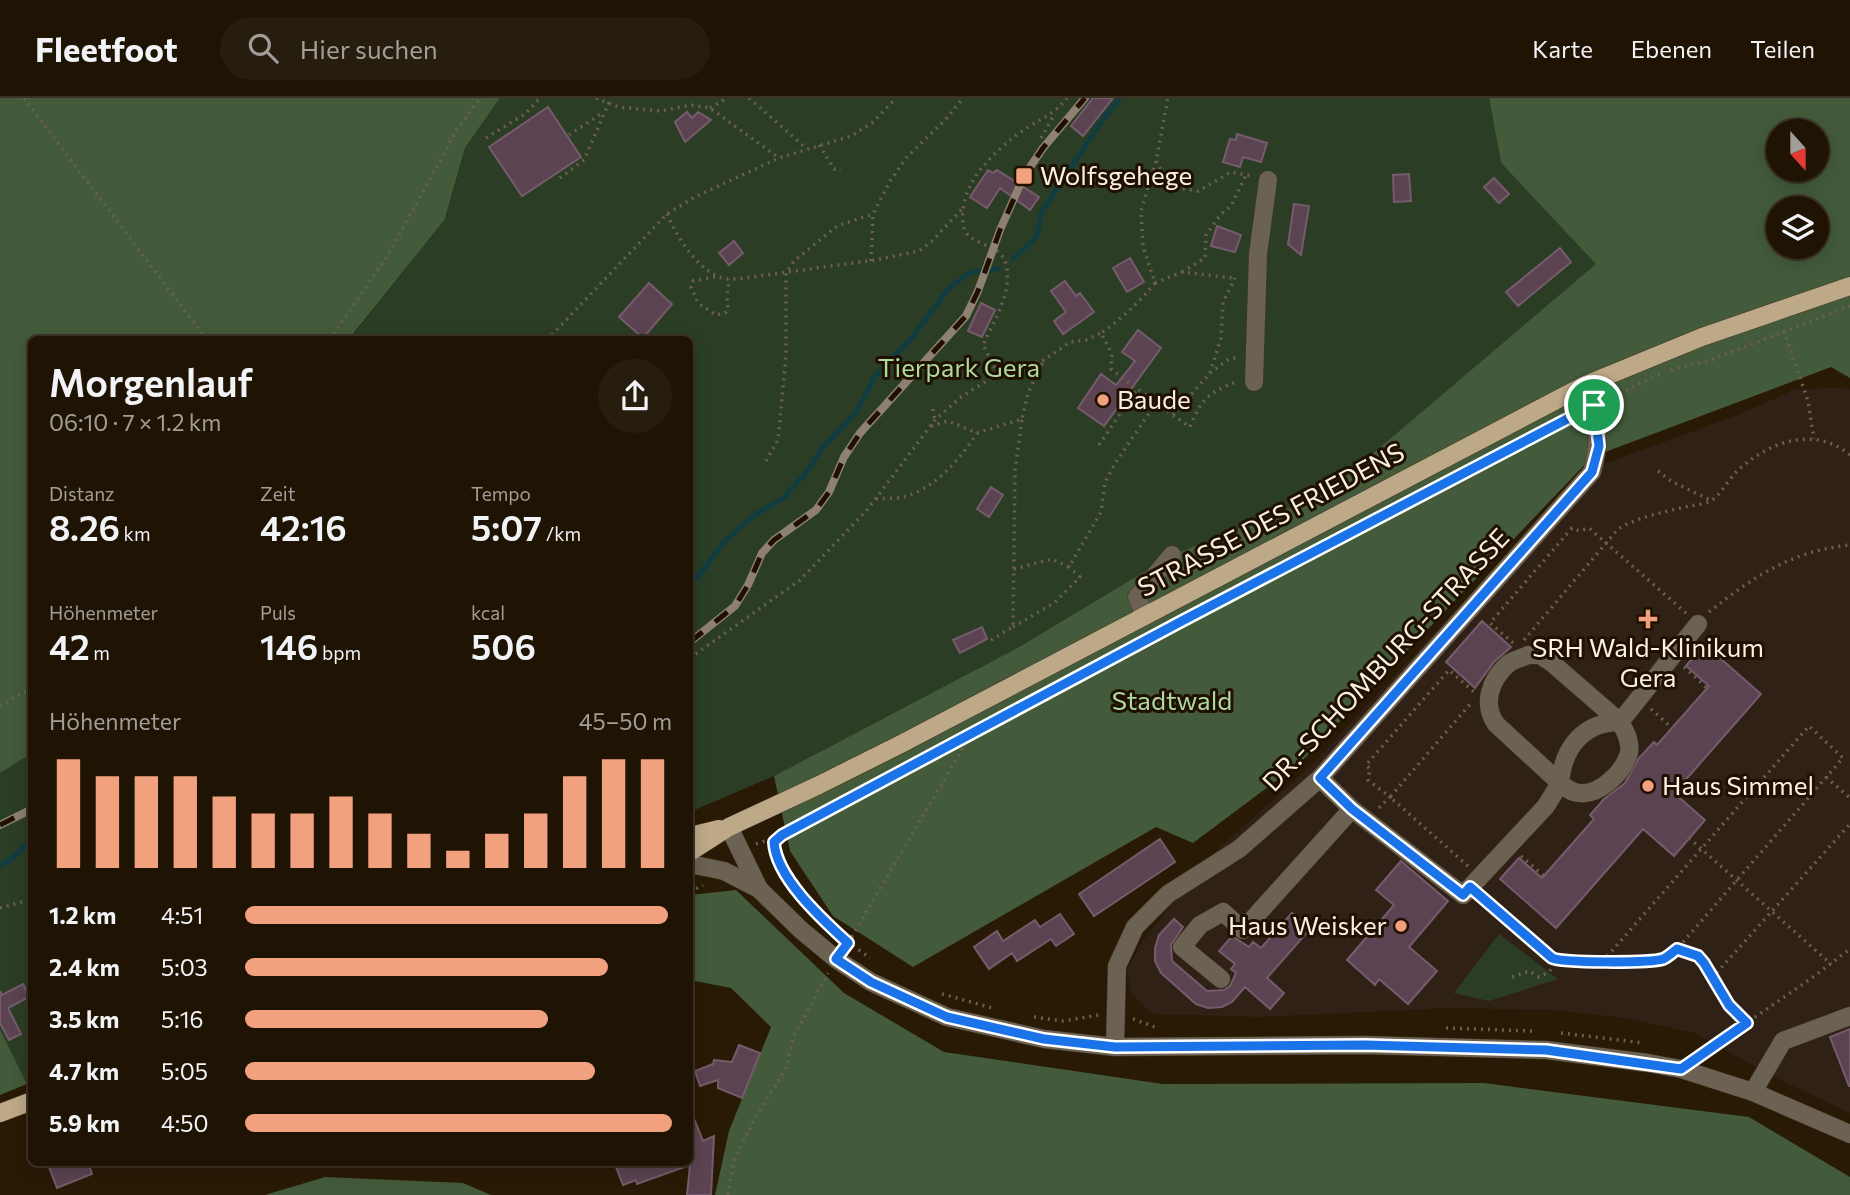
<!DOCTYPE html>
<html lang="de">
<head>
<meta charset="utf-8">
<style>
  :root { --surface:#1f1404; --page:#271d0e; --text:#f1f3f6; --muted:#a19e9a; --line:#3c3326; --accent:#f2a17e }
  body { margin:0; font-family:Commissioner,sans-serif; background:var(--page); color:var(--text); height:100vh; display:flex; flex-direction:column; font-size:26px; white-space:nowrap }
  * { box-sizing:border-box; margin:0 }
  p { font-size:23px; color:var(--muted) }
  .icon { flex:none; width:38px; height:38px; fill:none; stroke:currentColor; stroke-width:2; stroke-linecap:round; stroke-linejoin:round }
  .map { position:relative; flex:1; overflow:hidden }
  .panel { position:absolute; left:28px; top:238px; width:665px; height:830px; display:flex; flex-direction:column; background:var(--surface); border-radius:10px; box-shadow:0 4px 18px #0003,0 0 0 2px var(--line) }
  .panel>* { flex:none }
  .needle { width:46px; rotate:159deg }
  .fabs { position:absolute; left:1766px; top:21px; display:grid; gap:14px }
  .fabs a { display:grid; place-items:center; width:63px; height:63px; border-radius:50%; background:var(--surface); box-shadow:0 4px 18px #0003,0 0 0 2px var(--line); font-size:35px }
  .pin { position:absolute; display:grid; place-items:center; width:60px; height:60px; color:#fff; margin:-30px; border:4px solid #fff; border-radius:50%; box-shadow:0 2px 7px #0007 }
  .round { display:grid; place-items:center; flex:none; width:74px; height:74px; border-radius:37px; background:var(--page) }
  .overview { display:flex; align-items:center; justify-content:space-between; height:119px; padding:0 21px }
  h1 { font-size:38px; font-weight:600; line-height:52px }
  .stats { display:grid; grid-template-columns:repeat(3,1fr); gap:10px; height:119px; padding:7px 21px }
  .stats div { display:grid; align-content:center }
  .stats b { font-size:35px; font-weight:600 }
  .stats small { font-size:19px; font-weight:400 }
  .stats p { font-size:19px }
  .chart { height:196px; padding:14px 21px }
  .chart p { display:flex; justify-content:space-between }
  .chart svg { width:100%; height:126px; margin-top:7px; stroke:var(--accent); stroke-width:6 }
  ul { padding:0 21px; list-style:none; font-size:23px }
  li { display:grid; grid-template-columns:112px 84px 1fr; align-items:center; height:52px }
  li i { height:18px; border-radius:9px; background:var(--accent) }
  header { display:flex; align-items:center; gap:42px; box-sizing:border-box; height:98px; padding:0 35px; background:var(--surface); border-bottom:2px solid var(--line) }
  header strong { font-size:33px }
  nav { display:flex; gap:38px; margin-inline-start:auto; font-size:24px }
  .search { width:490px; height:63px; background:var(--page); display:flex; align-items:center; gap:18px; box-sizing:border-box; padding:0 24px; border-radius:38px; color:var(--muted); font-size:26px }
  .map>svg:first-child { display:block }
</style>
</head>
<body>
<header>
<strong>Fleetfoot</strong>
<div class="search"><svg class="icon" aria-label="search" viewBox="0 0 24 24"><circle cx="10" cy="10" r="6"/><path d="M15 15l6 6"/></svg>Hier suchen</div>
<nav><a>Karte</a><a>Ebenen</a><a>Teilen</a></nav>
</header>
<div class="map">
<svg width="1850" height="1097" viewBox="0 0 1850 1097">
  <rect width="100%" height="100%" fill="#291a05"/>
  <path fill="#302116" d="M1845,289L1850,291V1015L1772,978L1695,935L1625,920L1554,912L1450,910L1259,919L1152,916L1131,896L1127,871L1142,844L1210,758L1309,670L1584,373L1735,318L1794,292Z"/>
  <path fill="#2b3e25" d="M500,0H1489L1501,65L1597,166L1325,396L1172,457L1019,549L774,678L690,714V242H349L446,119L465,50Z
    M31,656V984L27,986L0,931V675Z
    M1499,836L1558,881L1489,903L1454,895Z"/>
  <path fill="#435b3a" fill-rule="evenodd" d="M0,0H500L465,50L445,121L349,241L32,242L31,656L0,675Z
    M1489,0H1850V280L1831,269L1592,359L1300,665L1193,745L1156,729L913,869L833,818L790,753L774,678L1019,549L1172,457L1325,396L1596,166L1501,65ZM1778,33H1816V72H1778ZM1778,110H1816V149H1778Z
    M736,792L844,895L944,954L1163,986L1484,985L1749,1019L1850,1079V1097H715L729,1033L771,929L731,890L690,882V797Z
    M0,931L27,986L0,997Z
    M325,1079L463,1085L491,1097H265Z"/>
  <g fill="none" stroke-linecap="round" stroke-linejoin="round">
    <path stroke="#113d42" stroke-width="5" d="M1013,161L1037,138L1041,115L1099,27L1120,0
      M690,484L697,480L725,443L753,418L782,401L806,375L822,350L856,315L875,278L910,242L950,189L971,174L998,171
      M0,767L13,760L32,740"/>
  </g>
  <path fill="#5b4352" stroke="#755b6b" stroke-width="2" d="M1093,0H1113L1083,38L1071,28Z
    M548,9L581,59L522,98L489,49Z
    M687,14L692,20L698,14L711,22L685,44L675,24Z
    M1237,36L1267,45L1261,64L1243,59L1240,69L1223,64L1230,41L1236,42Z
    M988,72L993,75L997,72L1039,99L1030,112L1000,90L987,110L970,99Z
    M1409,76L1411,103L1394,104L1393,77Z
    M1494,80L1509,96L1499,105L1484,89Z
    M1294,106L1309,108L1301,157L1288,146Z
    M1217,128L1241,137L1235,154L1211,148Z
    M734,143L743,155L729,167L719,155Z
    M1560,150L1571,164L1518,208L1506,194Z
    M1130,160L1144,184L1127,194L1113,170Z
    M1065,183L1076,198L1080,195L1094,214L1063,236L1054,223L1066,214L1051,193Z
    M649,185L672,206L643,240L619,219Z
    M981,205L995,212L982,239L968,233Z
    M1138,232L1161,250L1104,328L1078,310L1101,276L1116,287L1135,263L1122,254Z
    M991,389L1003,397L989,419L977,411Z
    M1482,523L1511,549L1494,564L1475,590L1446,564Z
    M982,529L987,541L960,555L953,542Z
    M1704,546L1761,596L1674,695L1705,722L1674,758L1643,731L1556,830L1500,781L1519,760L1542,780L1594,721L1590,717L1604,701L1625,685L1639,660L1654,644L1657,647L1709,588L1686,568Z
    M1160,741L1175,764L1094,818L1079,796Z
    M1401,763L1448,803L1409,849L1437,873L1408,906L1379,881L1375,887L1347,862L1394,807L1376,792Z
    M1292,815L1310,831L1267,880L1284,895L1270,911L1245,889L1232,904L1222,909L1208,910L1196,906L1161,875L1155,863V850L1159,837L1174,821L1183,829L1171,847L1172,863L1207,893L1224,892L1230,888L1236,875L1231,871L1235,866L1219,853L1232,838L1249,849L1253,844L1261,850Z
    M1060,816L1074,836L1056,848L1051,841L1017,863L1012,855L989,871L974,849L997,833L1003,843L1035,822L1040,829Z
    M23,886L29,899L8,910L21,936L9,942L0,925V893L2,897Z
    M1850,931V988H1849L1830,939Z
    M739,947L760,955L742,1000L718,990V982L700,988L695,973L713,966L714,962L732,964Z
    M690,1011L703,1043L714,1038L711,1097H687L690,1067L637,1086L636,1082L623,1087L614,1064H690Z
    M47,1064H88L92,1076L57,1090Z"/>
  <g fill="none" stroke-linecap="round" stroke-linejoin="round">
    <g stroke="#423420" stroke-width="19">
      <path id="minor" d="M1254,284L1258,156L1268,82
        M1145,518L1137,499L1172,457
        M1528,557H1540L1552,565L1620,624C1583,624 1563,650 1560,685L1496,626C1482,606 1490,582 1508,566C1513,562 1522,560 1528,557Z
        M1320,680L1352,711L1463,797L1546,708L1560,685C1566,690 1572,695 1580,695C1600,697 1624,674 1629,655C1631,644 1626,634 1620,624L1698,526
        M729,729L759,791L801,832L836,861L871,884L947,919L1044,941L1115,949L1365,947L1546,952L1648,965L1681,971L1753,994L1850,1036
        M690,766L724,773L759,791
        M1221,881L1182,849L1200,827L1223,814L1243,832L1352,711
        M1115,949L1117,868L1135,829L1168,796L1239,751L1320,680L1592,374C1601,341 1599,319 1585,287
        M1753,994L1783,943L1850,918"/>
    </g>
    <g stroke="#423420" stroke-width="19">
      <path id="major" d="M690,738L719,731
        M690,754L729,729L819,687L901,646L1585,287L1702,239L1850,188
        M0,1015L32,1003"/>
    </g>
    <path stroke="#6d5f4d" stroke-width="3.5" stroke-dasharray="2 5" stroke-linecap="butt" d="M24,0L207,242
      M596,0L618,9L661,13L691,7L710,10L779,60
      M749,0L807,51
      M710,10L727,0
      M569,37L602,15
      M486,40L525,16L540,0
      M1041,40L1054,17
      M819,47L834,71H841
      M1156,63L1171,89L1198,93L1231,74L1252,78
      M560,80L584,62L611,0
      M667,116C675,136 695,167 715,177C721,181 729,181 737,181L875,162L919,153L932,143L963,110
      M871,163L873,116L890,83L907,59L946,21L963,0
      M1182,174L1205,160L1206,137L1221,116L1231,108L1246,77
      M715,179L693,183L691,189L698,205L716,217L725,215L728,212L727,199L729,181
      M1155,185L1182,174L1234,180
      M1784,233L1808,303L1814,341
      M330,242L389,155L458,30L480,0
      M547,242L667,116L695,99L779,60L851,38L872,25L896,0
      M1671,272L1711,262L1850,208
      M1210,275L1229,261L1239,259
      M998,276L983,247C994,223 1013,193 1006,166C998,138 958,154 963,114C964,103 967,93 972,84C984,63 1009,41 1030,28C1046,18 1055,15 1067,0
      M1607,301L1661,276
      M1156,305L1190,329C1202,299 1209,295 1238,283
      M933,311L935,322
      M1173,317L1210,275L1221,240L1223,204L1235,180
      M931,328L948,323L977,335L1022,321L1028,295L1044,262
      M1099,347L1137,291
      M766,363L778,342L786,258V175L794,163L837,128L873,116
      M1658,373L1671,383L1710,402
      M876,401C884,400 895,401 903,399C934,392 961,360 977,335
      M1014,471L1052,461L1069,469L1101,414L1105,384L1116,364L1156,305L1111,271L1112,256L1101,235C1122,221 1139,204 1155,185L1143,148L1141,113L1156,63L1168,0
      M1709,514C1754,478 1792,453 1850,447
      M1013,529L1054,505L1080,479L1069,469
      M991,542L1013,529L1015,372L1022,321
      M1524,542L1618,431C1640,418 1665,414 1689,408C1696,407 1704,406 1710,403C1719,399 1728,383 1735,375C1766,345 1813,326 1850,357
      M1513,545L1490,525L1572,430L1580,433L1589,430L1686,515
      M690,560L800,482L867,412L935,322L961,299L998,276L1044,262L1070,244L1086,242L1101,235
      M1684,569L1707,590
      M0,608L32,590
      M1651,611L1672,630
      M1826,679L1850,700
      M1379,710L1390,699L1368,682L1370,671L1366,667L1449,572L1475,595
      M1689,740L1831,866
      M774,744C776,785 838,838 870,860
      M756,746L768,742L774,744L782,737L1579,315
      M1521,758L1544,778
      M1468,768L1390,699L1472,604
      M690,794L703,787
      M1482,799L1557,863H1652L1665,860L1677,851L1843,660L1809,628L1603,863
      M0,810L32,801
      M848,845L970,638
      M1677,851L1698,858L1710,875L1729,907L1747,925
      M1512,879L1529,873L1539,879L1549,874L1557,863
      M1712,880L1850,726
      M942,896L996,911
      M1034,919L1063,923L1099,917
      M1133,921L1158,930
      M1446,930L1533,933
      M1561,935L1644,945
      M1697,959L1809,882L1850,851
      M728,1097L733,1065L755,1020L786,970L793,940L828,875"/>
    <use href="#minor" stroke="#6c6253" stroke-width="18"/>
    <use href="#major" stroke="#bda988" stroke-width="18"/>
    <g stroke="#8f8171" stroke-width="8">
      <path id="rail" d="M690,544L735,508L748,487L762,455L774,442L816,412L829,394L844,359L860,335L966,218L978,193L1000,132L1024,78L1043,50L1085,0
        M0,727L32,711"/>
    </g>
    <use href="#rail" stroke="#1f1000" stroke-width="5" stroke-dasharray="16" stroke-linecap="butt"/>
  </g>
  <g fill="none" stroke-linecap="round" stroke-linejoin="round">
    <g stroke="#fff" stroke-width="14">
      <path id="route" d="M1594,307L1599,348L1592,374L1320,680L1352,711L1463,797L1470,789L1552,860C1563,865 1650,865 1663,861C1668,859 1673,854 1677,851L1698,858L1704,865L1729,907L1747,925L1681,971L1546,952L1365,947L1115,949L1044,941L947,919L871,884L836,861L848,845C823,822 776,780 774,744L782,737L1180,524Z"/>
    </g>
    <use href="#route" stroke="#1a73e8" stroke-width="9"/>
  </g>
  <g fill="#f2a17e" stroke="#1f1000" stroke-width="2.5">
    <rect x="1015" y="69" width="18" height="18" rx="3.5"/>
    <circle cx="1103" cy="302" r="7"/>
    <path d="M1644.5 510.5h7v7h7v7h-7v7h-7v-7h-7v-7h7z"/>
    <circle cx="1648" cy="688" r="7"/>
    <circle cx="1401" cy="828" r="7"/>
  </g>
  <g text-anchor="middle" stroke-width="6" stroke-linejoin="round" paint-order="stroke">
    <g font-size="26" fill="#faefe3" stroke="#1f1000" text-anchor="start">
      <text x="1040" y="87">Wolfsgehege</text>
      <text x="1117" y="311">Baude</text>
      <text x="1648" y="559" text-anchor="middle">SRH Wald-Klinikum<tspan x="1648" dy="30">Gera</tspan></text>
      <text x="1662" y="697">Haus Simmel</text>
      <text x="1387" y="837" text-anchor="end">Haus Weisker</text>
    </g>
    <g font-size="26" fill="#add89f" stroke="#1f1000">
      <text x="959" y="279">Tierpark Gera</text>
      <text x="1172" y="612">Stadtwald</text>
    </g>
    <g font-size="26" fill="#faefe3" stroke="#1f1000">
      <text transform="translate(1271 422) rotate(-28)" y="9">STRASSE DES FRIEDENS</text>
      <text transform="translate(1386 562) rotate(-47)" y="9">DR.-SCHOMBURG-STRASSE</text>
    </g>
  </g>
</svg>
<div class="fabs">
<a><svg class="needle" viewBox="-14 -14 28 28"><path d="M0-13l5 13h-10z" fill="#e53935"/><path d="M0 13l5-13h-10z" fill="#a19e9a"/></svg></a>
<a><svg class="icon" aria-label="layers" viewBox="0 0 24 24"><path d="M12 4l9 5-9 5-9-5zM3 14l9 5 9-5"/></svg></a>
</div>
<div class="pin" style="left:1594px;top:307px;background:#1e9e55"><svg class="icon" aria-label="arrive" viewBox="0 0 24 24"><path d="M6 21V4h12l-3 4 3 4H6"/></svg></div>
<section class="panel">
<div class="overview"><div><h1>Morgenlauf</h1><p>06:10 · 7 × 1.2 km</p></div><a class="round"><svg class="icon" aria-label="share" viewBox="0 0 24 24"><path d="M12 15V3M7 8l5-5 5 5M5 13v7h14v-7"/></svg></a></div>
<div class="stats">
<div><p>Distanz</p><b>8.26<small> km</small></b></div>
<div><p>Zeit</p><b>42:16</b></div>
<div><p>Tempo</p><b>5:07<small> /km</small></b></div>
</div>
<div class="stats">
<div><p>Höhenmeter</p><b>42<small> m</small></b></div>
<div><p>Puls</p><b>146<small> bpm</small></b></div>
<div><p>kcal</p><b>506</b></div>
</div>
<div class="chart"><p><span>Höhenmeter</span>45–50 m</p>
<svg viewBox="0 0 160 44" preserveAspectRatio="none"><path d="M5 44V6M15 44V12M25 44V12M35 44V12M45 44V19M55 44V25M65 44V25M75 44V19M85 44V25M95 44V32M105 44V38M115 44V32M125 44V25M135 44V12M145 44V6M155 44V6"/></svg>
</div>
<ul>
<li><b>1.2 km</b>4:51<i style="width:99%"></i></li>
<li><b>2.4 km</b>5:03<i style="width:85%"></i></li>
<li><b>3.5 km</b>5:16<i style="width:71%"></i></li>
<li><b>4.7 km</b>5:05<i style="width:82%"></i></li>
<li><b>5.9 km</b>4:50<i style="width:100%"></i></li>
</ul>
</section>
</div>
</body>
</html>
